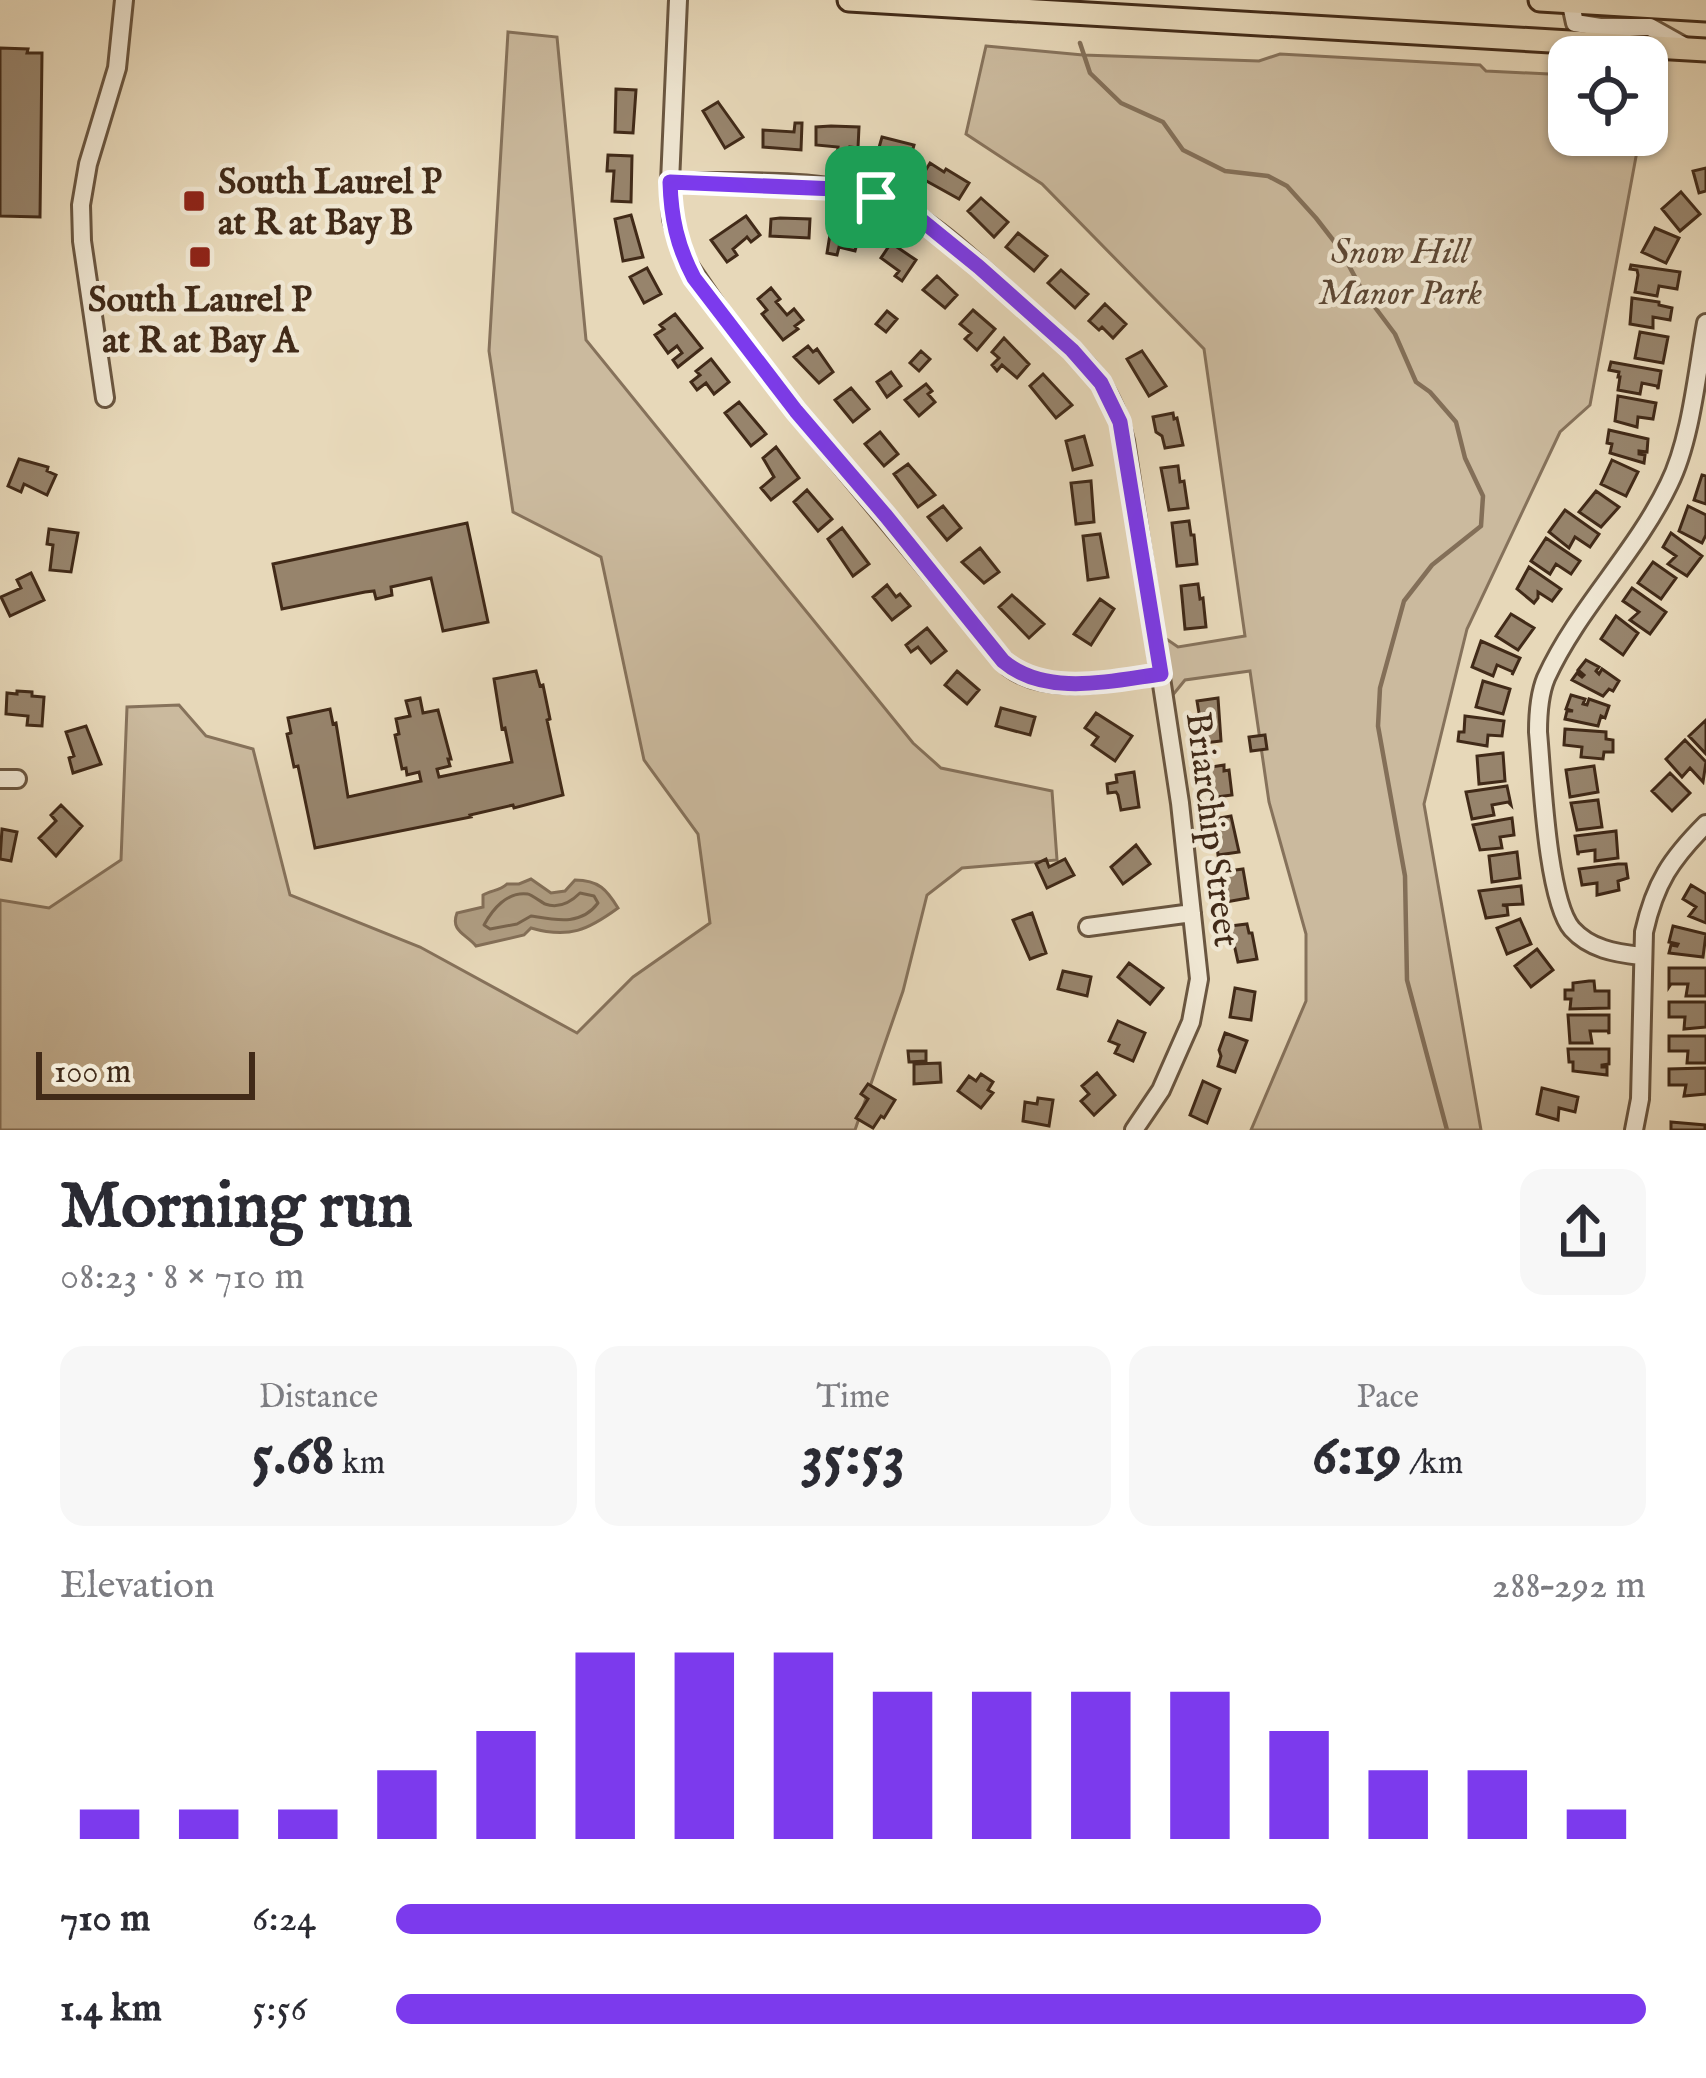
<!DOCTYPE html>
<html lang="en">
<head>
<meta charset="utf-8">
<style>
  :root { --surface:#fff; --page:#f7f7f7; --text:#2b2b33; --muted:#7c7c81; --accent:#7c3aed }
  body { margin:0; font-family:"IM FELL English",serif; background:var(--page); color:var(--text); height:100vh; display:flex; flex-direction:column; font-size:45px; white-space:nowrap }
  * { box-sizing:border-box; margin:0 }
  p { font-size:39px; color:var(--muted) }
  .icon { flex:none; width:66px; height:66px; fill:none; stroke:currentColor; stroke-width:2; stroke-linecap:round; stroke-linejoin:round }
  .map { position:relative; height:1130px; overflow:hidden }
  .sheet { display:flex; flex-direction:column; background:var(--surface); flex:1 }
  .sheet>* { flex:none }
  .controls { position:absolute; left:1548px; top:36px; display:grid; gap:24px }
  .controls a { display:grid; place-items:center; width:120px; height:120px; border-radius:24px; background:var(--surface); box-shadow:0 3px 9px #0004; font-size:60px }
  .scale { position:absolute; left:36px; bottom:30px; width:219px; box-sizing:border-box; padding-left:12px; border:6px solid #412a18; border-top:0; font-size:33px; line-height:42px; white-space:nowrap; color:#412a18; -webkit-text-stroke:9px #efe6d2; paint-order:stroke }
  .pin { position:absolute; display:grid; place-items:center; width:102px; height:102px; color:#fff; margin:-51px; border-radius:24px; box-shadow:0 6px 18px #0006 }
  .round { display:grid; place-items:center; flex:none; width:126px; height:126px; border-radius:24px; background:var(--page) }
  .head { display:flex; align-items:center; justify-content:space-between; height:204px; padding:0 60px }
  h1 { font-size:66px; font-weight:800; line-height:90px }
  .stats { display:grid; grid-template-columns:repeat(3,1fr); gap:18px; height:204px; padding:12px 60px }
  .stats div { display:grid; align-content:center; border-radius:24px; background:var(--page); text-align:center }
  .stats b { font-size:60px; font-weight:800 }
  .stats small { font-size:33px; font-weight:400 }
  .stats p { font-size:33px }
  .chart { height:336px; padding:24px 60px }
  .chart p { display:flex; justify-content:space-between }
  .chart svg { width:100%; height:216px; margin-top:12px; stroke:var(--accent); stroke-width:6 }
  ul { padding:0 60px; list-style:none; font-size:39px }
  li { display:grid; grid-template-columns:192px 144px 1fr; align-items:center; height:90px }
  li i { height:30px; border-radius:15px; background:var(--accent) }
  .map>svg:first-child { display:block }
</style>
</head>
<body>
<div class="map">
<svg width="1706" height="1130" viewBox="0 0 1706 1130">
  <rect width="100%" height="100%" fill="#e7d8b9"/>
  <filter id="stains"><feTurbulence type="fractalNoise" baseFrequency=".00167" numOctaves="4"/><feColorMatrix values="0 0 0 0 .2 0 0 0 0 .09 0 0 0 0 .02 0 0 0 .5 -.17"/></filter>
  <radialGradient id="worn" r=".72"><stop offset=".6" stop-color="#630" stop-opacity="0"/><stop offset="1" stop-color="#630" stop-opacity=".3"/></radialGradient>
  <path fill="#cbba9e" stroke="#86725b" stroke-width="3" d="M508,32L557,37L586,340L913,743L941,768L1052,791L1057,860L962,868L927,895L903,991L855,1130H0V900L49,908L121,860L127,707L179,705L206,736L253,749L290,895L420,947L577,1033L633,977L710,923L698,834L644,760L601,557L513,512L489,351Z
    M986,46L1083,55L1259,61L1280,54L1480,65L1486,71L1569,75V135H1640L1590,405L1560,432L1467,629L1424,804L1481,1130H1251L1306,1001V934L1269,802L1250,671L1185,680L1172,696L1162,636L1178,647L1245,636L1204,349L1042,184L966,134Z"/>
  <path fill="#af9d82" stroke="#836f58" stroke-width="3" d="M531,879L551,893L565,891L575,880C599,880 607,890 618,908C588,930 569,939 531,928L524,935L476,946C466,934 450,931 457,913L483,907V895C491,890 500,891 507,884H519Z"/>
  <g fill="none" stroke-linecap="round" stroke-linejoin="round">
    <path stroke="#78644d" stroke-width="3" d="M580,893L594,896L598,903C581,926 556,920 531,916L517,924L490,929L484,925C492,910 507,891 528,894C530,894 543,903 545,904C559,909 570,903 580,893Z"/>
    <path stroke="#836f58" stroke-width="4.5" d="M1080,43L1090,73L1121,103L1163,122L1183,150L1225,171L1268,176L1287,186L1316,218L1340,249L1362,290L1395,334L1416,382L1430,392L1456,422L1465,458L1483,496L1481,526L1432,565L1404,601L1380,688L1378,726L1405,876L1407,980L1447,1130"/>
  </g>
  <path fill="#97846c" stroke="#412a18" stroke-width="3" d="M0,48L28,49L27,53H42L40,217L0,216Z
    M616,89L636,90L633,133L615,132Z
    M718,102L743,137L725,148L703,111Z
    M795,123H802L801,150L763,147V130L794,132Z
    M831,126L859,127L858,148L850,147V154H837L838,147L816,145V127Z
    M882,137L914,145L909,163L876,158Z
    M608,155L632,156L631,202L612,201L614,171H607Z
    M930,163L944,172L946,169L969,183L959,199L921,178Z
    M1706,168V191L1699,193L1693,171Z
    M1681,192L1700,214L1680,231L1662,209Z
    M981,198L1008,222L994,237L968,211Z
    M631,215L643,257L623,261L615,219Z
    M746,216L760,235L751,242L747,237L745,239L733,249L737,255L727,262L711,240Z
    M780,218L810,219L809,238L770,236L771,219Z
    M832,222L837,223L836,227L860,232L855,251L839,247L837,255L827,253Z
    M1655,228L1679,238L1666,263L1642,252Z
    M1018,233L1047,256L1034,271L1006,247Z
    M891,243L916,260L902,281L895,276L899,271L881,258Z
    M1631,265L1680,272L1677,289L1659,286L1657,296L1635,292L1638,275L1637,270L1630,269Z
    M647,268L661,294L644,303L630,277Z
    M1061,270L1088,294L1075,308L1048,283Z
    M937,276L957,295L945,308L923,290Z
    M771,288L780,299L776,302L787,315L794,309L803,320L795,326L798,329L783,340L762,314L767,310L758,299Z
    M1632,298L1659,302V305L1672,308L1670,320L1653,317V328L1630,324Z
    M1105,304L1126,324L1113,338L1102,327L1099,330L1089,321Z
    M973,310L995,329L977,350L965,339L971,333L960,324Z
    M887,311L897,319L886,332L876,324Z
    M675,314L702,348L678,367L673,360L682,353L677,346L668,353L655,335L664,329L660,325Z
    M1640,332L1668,337L1663,363L1635,358Z
    M1004,338L1029,364L1017,378L1002,365L997,371L992,365L999,358L992,352Z
    M808,346L813,352L817,349L833,372L819,383L794,357Z
    M921,351L930,359L919,371L910,363Z
    M1142,351L1166,386L1149,396L1127,359Z
    M711,359L729,382L714,394L706,383L697,390L691,382L700,375L696,371Z
    M1611,362L1661,371L1658,389L1657,386L1642,383L1640,394L1618,390L1620,377H1618L1619,372L1609,370Z
    M891,372L901,386L887,397L877,382Z
    M1043,374L1072,405L1056,418L1030,386Z
    M926,384L932,391L928,394L935,402L919,416L905,400Z
    M851,388L869,409L853,422L835,400Z
    M1618,396L1656,403L1653,419L1638,417L1637,427L1615,421Z
    M739,402L766,434L751,446L725,413Z
    M1173,413L1174,419L1177,418L1183,445L1165,448L1162,436L1156,432L1153,417Z
    M1609,430L1648,439L1647,452L1639,451V454L1645,455L1644,463L1610,453L1612,444L1607,443Z
    M880,432L898,454L884,466L865,444Z
    M1084,436L1092,465L1073,470L1066,441Z
    M776,447L799,478L771,500L761,488L774,477L763,458Z
    M19,459L48,467L47,471L56,475L47,495L24,484L21,492L8,486Z
    M1612,460L1638,472L1626,496L1601,484Z
    M908,464L935,495L918,507L894,474Z
    M1178,466L1180,482L1184,481L1188,508L1169,510L1161,468Z
    M1702,475L1706,476V504L1694,500Z
    M1091,481L1094,522L1076,524L1071,483Z
    M807,490L832,519L818,531L794,502Z
    M1596,491L1619,507L1601,527L1579,512Z
    M943,506L961,528L947,540L928,517Z
    M1688,506L1706,515V535L1702,543L1679,531Z
    M1565,510L1599,534L1590,547L1575,537L1569,548L1549,532Z
    M1189,521L1191,535H1194L1197,564L1177,566L1172,523Z
    M467,523L488,622L443,631L431,578L391,587L392,595L376,599L374,591L365,592L282,609L273,564Z
    M842,528L869,564L853,576L828,539Z
    M49,529L78,533L71,572L50,570L53,545L47,544Z
    M1671,533L1702,556L1687,576L1668,564L1676,556L1663,547Z
    M1100,534L1108,577L1088,580L1083,536Z
    M1546,538L1580,561L1571,574L1556,564L1550,574L1531,561Z
    M980,548L999,572L984,583L962,562Z
    M1653,562L1676,578L1661,599L1638,583Z
    M1529,567L1561,589L1552,601L1538,592V598L1534,603L1517,589Z
    M31,573L44,600L10,616L1,597L21,588L17,580Z
    M1198,584L1200,599L1203,598L1206,627L1185,629L1181,586Z
    M887,585L896,597L900,594L910,606L892,620L873,597Z
    M1632,588L1666,612L1650,634L1630,620L1639,612L1623,601Z
    M1012,595L1044,624L1029,638L999,607Z
    M1100,599L1114,609L1091,645L1074,634Z
    M1511,614L1534,628L1518,650L1496,636Z
    M1616,616L1638,633L1623,655L1601,639Z
    M927,628L946,651L931,663L918,647L911,652L906,645Z
    M1481,641L1520,658L1512,675L1513,672L1497,665L1493,676L1472,667Z
    M1586,660L1599,667L1596,671L1599,674L1602,669L1619,681L1613,691L1609,689L1603,696L1572,680L1577,673L1582,677L1584,675L1578,670Z
    M536,671L540,686L543,685L550,719L547,720L563,795L514,808L513,805L470,815L471,817L315,848L298,766L294,767L287,734L291,733L288,718L330,709L333,724L336,723L348,797L421,781L419,772L407,775L406,768L402,769L395,735L399,734L396,719L410,716L406,701L420,698L423,713L438,710L451,759H448L450,766L437,769L439,777L512,762L505,728L502,729L494,679Z
    M957,671L979,690L967,704L945,685Z
    M1483,681L1510,689L1503,714L1476,707Z
    M17,691L32,692V696L44,697L42,726L27,725L28,716L6,714L7,693L17,694Z
    M1571,695L1585,699L1583,704L1587,705L1589,699L1609,706L1605,718L1601,716L1598,726L1565,719L1567,711H1573L1566,709Z
    M1218,698L1221,741L1204,743L1197,701Z
    M1001,708L1035,717L1030,735L996,726Z
    M1096,713L1132,736L1115,761L1092,745L1098,737L1085,728Z
    M1465,716L1504,721L1502,736L1488,735L1487,746L1458,741L1459,732H1464Z
    M1706,720V754L1689,736Z
    M86,726L101,764L73,773L69,758L74,756L66,732Z
    M1565,729L1606,732V739L1613,740V752H1604L1603,759L1581,757L1582,747L1564,745Z
    M1265,735L1267,749L1251,751L1249,737Z
    M1685,740L1706,762L1703,782L1690,768L1682,777L1666,759Z
    M1503,753L1505,781L1479,784L1477,756Z
    M1224,765V771L1229,770L1232,795L1209,798L1205,768Z
    M1594,766L1598,792L1570,797L1566,770Z
    M1134,772L1139,807L1121,810L1118,795L1116,792L1108,793L1107,784L1117,782L1116,775Z
    M1670,773L1690,793L1672,811L1652,791Z
    M1507,786L1511,805L1508,802L1492,805L1494,815L1472,819L1466,792Z
    M1598,800L1602,827L1577,830L1571,803Z
    M61,805L82,826L56,856L39,838L56,821L51,815Z
    M1231,816L1239,852L1218,855L1214,819Z
    M1512,818L1514,835L1500,837L1502,848L1480,850L1473,825Z
    M2,829L17,832L11,861L0,859Z
    M1616,831L1618,858L1595,861V850L1579,852L1578,855L1575,836Z
    M1136,845L1150,864L1123,884L1111,867Z
    M1517,852L1520,878L1492,882L1489,856Z
    M1046,859L1049,867L1065,859L1074,875L1047,888L1036,864Z
    M1618,864H1626L1628,878L1618,881L1619,890L1597,895V883L1582,885L1579,869Z
    M1243,869L1248,898L1226,902L1221,872Z
    M1691,885L1706,894V923L1689,916L1696,907L1683,899Z
    M1521,886L1523,904L1502,905L1507,906L1508,915L1486,918L1479,891Z
    M1032,913L1046,953L1030,959L1013,920Z
    M1520,919L1531,944L1507,954L1497,928Z
    M1247,924L1249,933H1252L1257,959L1238,962L1230,926Z
    M1673,926L1706,934L1703,957L1669,953L1671,945L1677,946L1678,944L1669,942Z
    M1537,949L1553,970L1531,987L1515,966Z
    M1129,963L1163,988L1150,1004L1118,977Z
    M1669,968H1706V996H1686L1688,984H1671L1669,987Z
    M1063,971L1091,977L1087,996L1058,989Z
    M1589,981H1594L1595,991H1609V1008L1570,1009L1571,999H1565V990H1573V983Z
    M1235,988L1255,992L1251,1020L1230,1017Z
    M1669,1002H1706V1027L1684,1029L1685,1017H1669Z
    M1568,1015H1609V1034L1608,1031H1590L1592,1043H1570Z
    M1118,1021L1145,1033L1133,1061L1115,1053L1119,1045L1109,1041Z
    M1225,1033L1247,1041L1235,1072L1218,1066L1221,1056L1219,1050Z
    M1669,1036H1706V1063H1687L1688,1051H1669Z
    M1568,1049H1609V1064L1602,1065V1067H1607V1075L1573,1071V1062H1569Z
    M908,1051H926V1061L909,1062Z
    M940,1063L941,1082L914,1084V1064Z
    M1706,1068V1094L1684,1096L1686,1085H1669V1069Z
    M1097,1073L1115,1095L1094,1115L1081,1101L1089,1094L1082,1086Z
    M981,1074L993,1082L988,1090L993,1093L981,1108L958,1091L969,1076L976,1081Z
    M1203,1081L1220,1089L1207,1123L1190,1115Z
    M868,1084L895,1100L884,1118L881,1116L873,1128L856,1118L868,1099L861,1094Z
    M1542,1088L1578,1097L1575,1112L1559,1108L1558,1120L1537,1114Z
    M1038,1098L1053,1100L1049,1126L1023,1121L1025,1102L1037,1104Z
    M1671,1122L1705,1125V1130H1671Z"/>
  <g fill="none" stroke-linecap="round" stroke-linejoin="round">
    <g stroke="#6a5640" stroke-width="22">
      <path id="minor" d="M678,0L670,182L672,219L685,260L726,320L796,411L1009,667C1049,697 1115,680 1161,674
        M1570,0L1575,23L1600,27H1650L1684,46
        M670,182C732,183 814,178 873,196C930,214 977,265 1021,304C1048,329 1079,352 1100,382C1113,400 1120,420 1125,441L1180,803L1199,979L1191,1022L1161,1090L1134,1130
        M105,398L82,241L81,205L88,164L117,68L124,0
        M0,779H17
        M1088,927L1192,913
        M1641,956C1615,953 1590,949 1572,929C1547,900 1542,775 1538,732C1538,714 1539,695 1546,678C1578,608 1636,553 1669,484C1691,440 1697,372 1706,323
        M1634,1130L1640,1099L1644,932C1655,883 1671,859 1706,824"/>
    </g>
    <g stroke="#412a18" stroke-width="27">
      <path id="major" d="M849,0L1706,50
        M1540,0L1706,10"/>
    </g>
    <use href="#minor" stroke="#efe6d2" stroke-width="16"/>
    <use href="#major" stroke="#e7d8b9" stroke-width="21"/>
  </g>
  <g fill="none" stroke-linecap="round" stroke-linejoin="round">
    <g stroke="#fff" stroke-width="24">
      <path id="route" d="M670,182L836,189L893,203L920,219L979,267L1072,350L1101,383L1120,422L1161,674C1110,681 1045,697 1003,661L886,516L796,411L694,278C677,246 671,217 670,182Z"/>
    </g>
    <use href="#route" stroke="#7c3aed" stroke-width="15"/>
  </g>
  <g fill="#8f2418" stroke="#efe6d2" stroke-width="4.5">
    <rect x="182" y="189" width="24" height="24" rx="6"/>
    <rect x="188" y="245" width="24" height="24" rx="6"/>
  </g>
  <g text-anchor="middle" stroke-width="9" stroke-linejoin="round" paint-order="stroke">
    <g font-size="36" font-weight="bold" fill="#412a18" stroke="#efe6d2" text-anchor="start">
      <text x="218" y="193">South Laurel P<tspan x="218" dy="41">at R at Bay B</tspan></text>
      <text x="200" y="311" text-anchor="middle">South Laurel P<tspan x="200" dy="41">at R at Bay A</tspan></text>
    </g>
    <g font-size="36" font-style="italic" fill="#5d4733" stroke="#efe6d2">
      <text x="1400" y="263">Snow Hill<tspan x="1400" dy="41">Manor Park</tspan></text>
    </g>
    <g font-size="36" fill="#412a18" stroke="#efe6d2">
      <text transform="translate(1214 829) rotate(83)" y="13">Briarchip Street</text>
    </g>
  </g>
  <rect width="100%" height="100%" filter="url(#stains)"/>
  <rect width="100%" height="100%" fill="url(#worn)"/>
</svg>
<div class="controls">
<a><svg class="icon" aria-label="locate" viewBox="0 0 24 24"><circle cx="12" cy="12" r="6"/><path d="M12 2v4M12 18v4M2 12h4M18 12h4"/></svg></a>
</div>
<div class="scale">100 m</div>
<div class="pin" style="left:876px;top:197px;background:#1e9e55"><svg class="icon" aria-label="arrive" viewBox="0 0 24 24"><path d="M6 21V4h12l-3 4 3 4H6"/></svg></div>
</div>
<section class="sheet">
<div class="head"><div><h1>Morning run</h1><p>08:23 · 8 × 710 m</p></div><a class="round"><svg class="icon" aria-label="share" viewBox="0 0 24 24"><path d="M12 15V3M7 8l5-5 5 5M5 13v7h14v-7"/></svg></a></div>
<div class="stats">
<div><p>Distance</p><b>5.68<small> km</small></b></div>
<div><p>Time</p><b>35:53</b></div>
<div><p>Pace</p><b>6:19<small> /km</small></b></div>
</div>
<div class="chart"><p><span>Elevation</span>288–292 m</p>
<svg viewBox="0 0 160 44" preserveAspectRatio="none"><path d="M5 44V38M15 44V38M25 44V38M35 44V30M45 44V22M55 44V6M65 44V6M75 44V6M85 44V14M95 44V14M105 44V14M115 44V14M125 44V22M135 44V30M145 44V30M155 44V38"/></svg>
</div>
<ul>
<li><b>710 m</b>6:24<i style="width:74%"></i></li>
<li><b>1.4 km</b>5:56<i style="width:100%"></i></li>
</ul>
</section>
</body>
</html>
